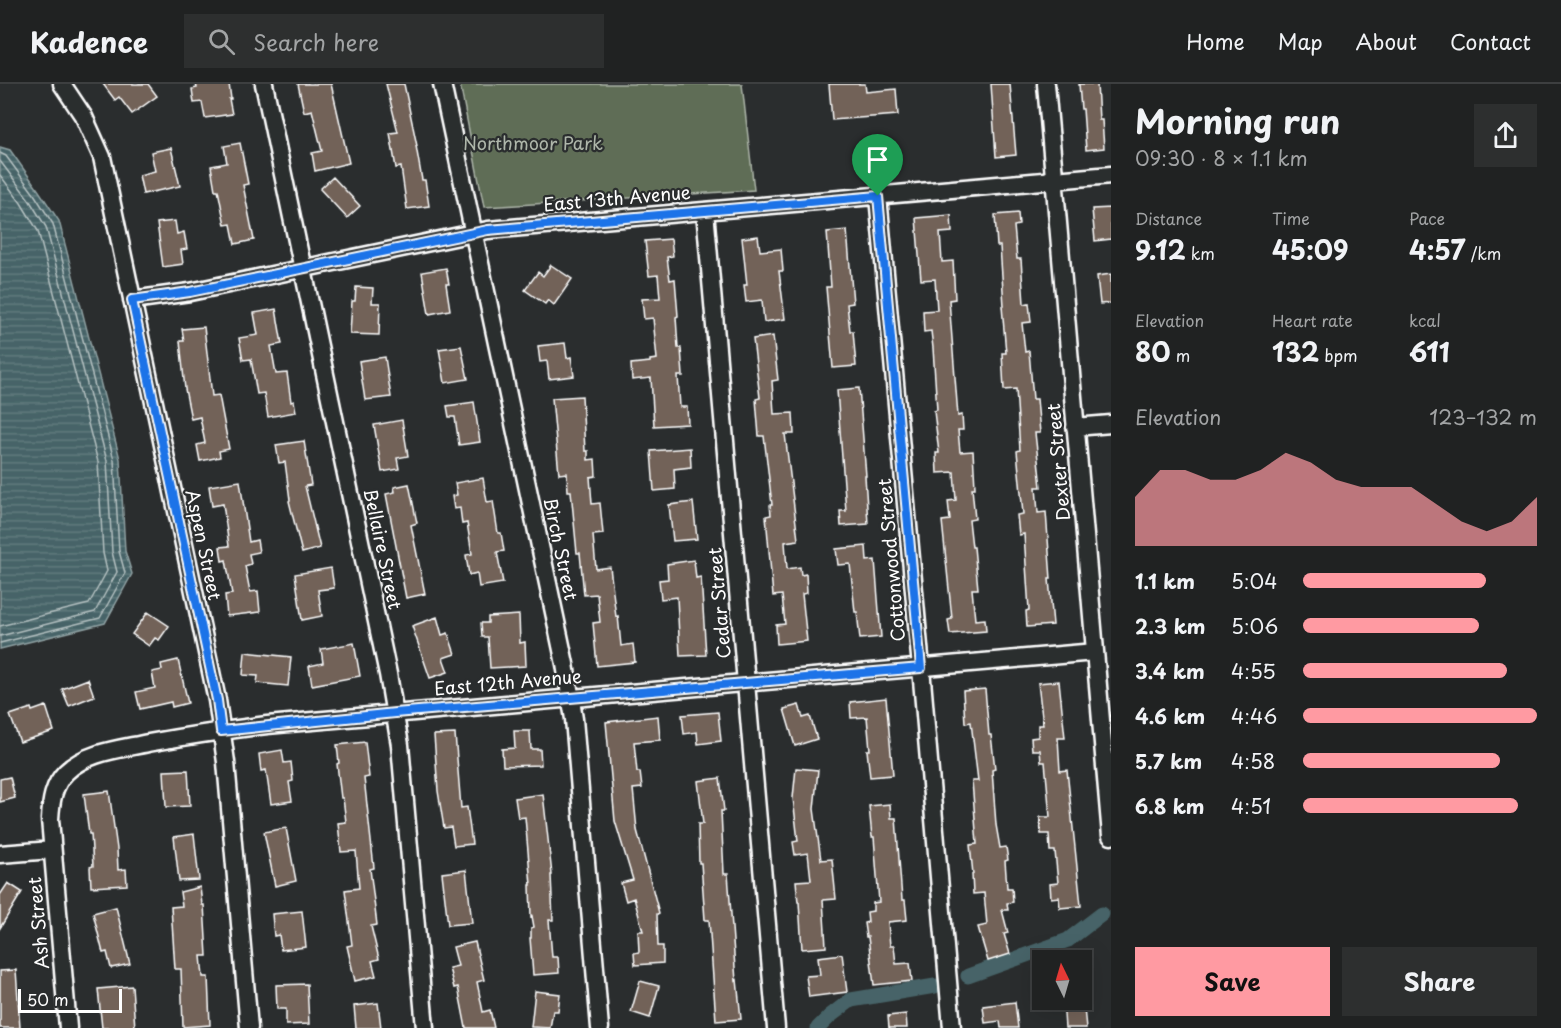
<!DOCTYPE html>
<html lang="en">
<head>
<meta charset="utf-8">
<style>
  :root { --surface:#202222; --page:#2d2f2f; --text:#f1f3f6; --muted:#a2a4a5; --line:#3d3f40; --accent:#ff9aa2 }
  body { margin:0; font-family:"Playpen Sans",sans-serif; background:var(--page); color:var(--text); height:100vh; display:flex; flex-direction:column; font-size:22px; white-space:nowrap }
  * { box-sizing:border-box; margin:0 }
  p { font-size:20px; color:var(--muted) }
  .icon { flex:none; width:33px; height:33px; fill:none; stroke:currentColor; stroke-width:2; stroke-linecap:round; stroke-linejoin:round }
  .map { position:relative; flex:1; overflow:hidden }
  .side { display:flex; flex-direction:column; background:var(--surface); width:450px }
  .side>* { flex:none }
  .needle { width:39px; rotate:355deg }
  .buttons { position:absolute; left:1032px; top:866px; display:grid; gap:12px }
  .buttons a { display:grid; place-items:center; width:60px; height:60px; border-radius:0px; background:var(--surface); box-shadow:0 6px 24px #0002,0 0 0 2px var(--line); font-size:30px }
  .scale { position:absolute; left:18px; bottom:15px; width:104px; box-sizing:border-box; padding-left:6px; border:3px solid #fff; border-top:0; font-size:16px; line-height:21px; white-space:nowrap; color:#fff; -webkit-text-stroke:4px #2a2d2e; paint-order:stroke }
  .pin { position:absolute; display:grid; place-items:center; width:51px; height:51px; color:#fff; margin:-62px -26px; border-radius:50% 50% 50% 0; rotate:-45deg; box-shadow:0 0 6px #0007 }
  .pin .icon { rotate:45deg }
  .round { display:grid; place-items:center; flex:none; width:63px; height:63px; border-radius:0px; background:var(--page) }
  .summary { display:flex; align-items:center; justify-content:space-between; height:102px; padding:0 24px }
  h1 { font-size:33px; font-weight:700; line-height:45px }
  .metrics { display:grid; grid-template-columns:repeat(3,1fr); gap:9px; height:102px; padding:6px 24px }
  .metrics div { display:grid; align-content:center }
  .metrics b { font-size:26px; font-weight:700 }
  .metrics small { font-size:16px; font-weight:400 }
  .metrics p { font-size:16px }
  .chart { height:168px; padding:12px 24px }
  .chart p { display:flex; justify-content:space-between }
  .chart svg { width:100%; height:108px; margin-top:6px; fill:var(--accent); opacity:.7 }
  .primary-button { display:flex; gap:12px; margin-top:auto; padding:12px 24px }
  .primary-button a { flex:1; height:69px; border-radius:0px; background:var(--accent); color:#111; font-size:24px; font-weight:700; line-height:69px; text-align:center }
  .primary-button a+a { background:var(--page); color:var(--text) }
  ul { padding:0 24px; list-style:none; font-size:20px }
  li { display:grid; grid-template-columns:96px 72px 1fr; align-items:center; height:45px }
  li i { height:15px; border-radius:8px; background:var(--accent) }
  header { display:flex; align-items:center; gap:36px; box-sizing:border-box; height:84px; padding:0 30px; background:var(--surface); border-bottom:2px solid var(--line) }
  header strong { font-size:28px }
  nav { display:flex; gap:33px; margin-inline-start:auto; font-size:21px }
  .search { width:420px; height:54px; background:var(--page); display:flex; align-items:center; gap:15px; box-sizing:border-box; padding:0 21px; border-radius:0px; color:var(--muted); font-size:22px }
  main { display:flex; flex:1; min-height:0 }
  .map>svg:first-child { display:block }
</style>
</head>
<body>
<header>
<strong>Kadence</strong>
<div class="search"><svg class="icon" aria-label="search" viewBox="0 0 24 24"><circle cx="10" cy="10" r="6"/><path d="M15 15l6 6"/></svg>Search here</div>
<nav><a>Home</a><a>Map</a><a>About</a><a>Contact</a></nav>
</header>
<main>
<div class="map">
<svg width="1111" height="944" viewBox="0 0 1111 944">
  <defs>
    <pattern id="water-rules" width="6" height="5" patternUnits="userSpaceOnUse" patternTransform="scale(1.5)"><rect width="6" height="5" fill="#466467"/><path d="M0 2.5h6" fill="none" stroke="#627b7e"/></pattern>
  </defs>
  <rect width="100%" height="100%" fill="#2a2d2e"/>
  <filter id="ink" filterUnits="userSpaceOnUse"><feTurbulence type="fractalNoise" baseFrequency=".0167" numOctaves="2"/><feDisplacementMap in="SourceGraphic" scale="12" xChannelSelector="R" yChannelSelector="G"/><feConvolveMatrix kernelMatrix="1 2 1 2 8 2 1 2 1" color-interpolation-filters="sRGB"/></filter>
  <g filter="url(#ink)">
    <path fill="#5e6d56" stroke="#aeb6aa" stroke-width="1.5" d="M460,0H742L754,106L484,123Z"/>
    <path fill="url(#water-rules)" stroke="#90a2a4" stroke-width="1.5" d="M0,63L10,66L39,107L59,137L120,375L125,467L132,490L105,539L0,565Z"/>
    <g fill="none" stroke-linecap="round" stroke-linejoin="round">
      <path stroke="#b5c1c2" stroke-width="1.5" d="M0,69L6,72L34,110L53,140L114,376L119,467L125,489L100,534L0,559
        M0,77L28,114L46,143L107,377L112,468L117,488L95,528L0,552
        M0,91L21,119L38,147L98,378L103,469L107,487L89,520L0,542"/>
      <path stroke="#466467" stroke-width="15" d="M968,892L1068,856L1102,830
        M818,944L830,932L851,916L935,902"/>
    </g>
    <path fill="#726259" stroke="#fff" stroke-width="1.5" d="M103,0H148L157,12L132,30L119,13L115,16Z
      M196,0H229L231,15H229L232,30L205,34L202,18L194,19L192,5L197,4Z
      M298,0H331L349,79L315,87L312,69L322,67L312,26L304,28Z
      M386,0H404L417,62H416L422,96H425L429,122L407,125L401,83L396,84L390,49L398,48Z
      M829,0H865L866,8L896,5L898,31L832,36Z
      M991,0H1010L1016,71L996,73Z
      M1079,0H1097L1099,36H1102L1104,64L1086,66L1083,25H1081Z
      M240,59L248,100L243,101L254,156L235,160L231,140L225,141L218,106H215L211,82L227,79L224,62Z
      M171,64L180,102L143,110L139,91L155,87L151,68Z
      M333,93L360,122L347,134L320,105Z
      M1111,124V155L1095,157L1092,125Z
      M1018,129L1019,141L1014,142L1017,175H1021L1024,220L1029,219L1031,238L1022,239L1025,268L1029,267L1033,315H1037L1040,349H1035L1041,403H1036L1038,429L1046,428L1051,495H1049L1053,541L1027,543L1026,527L1029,526L1024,450L1019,451L1017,431L1023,430L1017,367L1020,366L1016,305L1004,306L1002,269H1006L1002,222H1004L1000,162H997L995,131Z
      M951,131L952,148L940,149L942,178L953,177L955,215L949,216L958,332L962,331L963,346H958L960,368L973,367L975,404H972L975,435L969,436L972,463H974L978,505H972L975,536L985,535L986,547L950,550L948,536L952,535L942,437L950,436L948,417L956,416L954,388L937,389L936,369H939L934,327L937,326L933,264L931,247L924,248L923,227L937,226L935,195L921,196L916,134Z
      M175,137L177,150L184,148L187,165L181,166L183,180L163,183L157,139Z
      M847,146L853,219L847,220L850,247H853L856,282L833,284L826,203H831L827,148Z
      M758,152L760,167L781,165L783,187H779L785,235L764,238L762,216L746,218L744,201H747L742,154Z
      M671,155L673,172L667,173L670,196L675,195L678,232L676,233L678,264H681L683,292H678L680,323H687L688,340L654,342L651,294L632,296L631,280L650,278V276L657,275L653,234L644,235L642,215L660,214L658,191L649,192L645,157Z
      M551,181L572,195L554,221L548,216L545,220L525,206L538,188L543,192Z
      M446,184L449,200H446L450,226L429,230L422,188Z
      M1111,190V219L1100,220L1097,192Z
      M356,203L373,204L372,219H380L379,251L350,250L352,217H355Z
      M276,225L282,260L271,262L276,290L287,289L291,318L294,317L296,328L268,333L264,309L257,310L251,275L243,276L239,254L258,251L254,229Z
      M204,243L212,312L219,311L229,365L219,367L220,373L200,377L197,361L205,359L200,333L191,335L185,305L180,257H184L182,245Z
      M773,252L778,296L772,297L774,330L793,329L794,350H785L798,456L785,458L787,485L800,483L801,491L806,490L807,509L802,510L807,557L777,560L776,541L785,540L782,511L773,512L766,432L771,431L770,421H772L764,352H759L756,315L760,314L753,255Z
      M565,259L567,274L571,273L574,292L549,295L547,277L540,278L538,262Z
      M461,262L468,295L445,299L439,265Z
      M385,273L391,313L365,316L359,277Z
      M859,304L866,392H865L868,440L841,442L840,427H846L837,306Z
      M582,312L585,367H588V376L595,375L596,392L590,393L592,420L600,419L603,450L593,451L596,485L610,483L616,533L618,532L621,562L633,560L635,578L597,582L593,539L600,538L597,510L584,511L580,469H577L571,407H568L567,389L559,390L552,314Z
      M474,318L480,358L459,361L455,333H449L447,322Z
      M402,336L408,372L397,374L399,385L382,388L374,341Z
      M304,357L311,401L305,402L320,464L302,469L289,417L290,416L285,378L279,379L276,361Z
      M690,364L691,383L674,385L675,405L654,407L651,367Z
      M483,394L487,418L493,417L498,449H501L504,467L497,468L503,499L479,503L477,489L469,491L466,471L472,470L467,439L462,440L460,424L454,425L452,412L457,411L455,399Z
      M240,397L249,458L257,456L259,468L249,470L251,480L245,482L250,508L258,507L260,528L227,532L225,511L232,510L226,476L222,477L220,463L229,462L223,420L212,422L209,402Z
      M409,400L417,439L411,441L425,510L406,514L386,410L395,408L394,403Z
      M693,418L697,455L673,457L669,421Z
      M866,462L867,477L875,476L881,553L860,555L857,528H855L850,480L838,481L836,465Z
      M694,476L696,494L701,493L706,571L680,572L677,513L661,515L659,496L668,495L667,480Z
      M331,484L334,504L318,506L322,532L302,536L295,490Z
      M148,528L169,542L159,556L155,554L149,562L132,550Z
      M519,531L520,559L525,558L526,582L490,584L488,553H482L481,539H488V533Z
      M437,533L442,551L448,549L455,570L443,574L448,588L430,594L412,542Z
      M354,559L360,592L312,601L309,582L323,579L321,565Z
      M245,568L291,573L288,602L257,599L258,592L243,591Z
      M178,576L188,619L172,623L171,618L140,625L136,608L155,604L152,588L162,586L161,580Z
      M88,595L94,612L69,622L62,605Z
      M1059,597L1065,654H1058L1060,687L1067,686L1081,822L1060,824L1059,813L1051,814L1050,800L1058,799L1055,767H1050L1049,750H1041L1040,733H1050L1045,678H1041L1040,666H1032L1031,654L1038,653V641H1043L1038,599Z
      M985,605L989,651H991L995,685L992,686L996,741L1000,764L1006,763L1008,776L1005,777L1007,804H1012L1013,818L1007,819L1008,826H1002L1008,849L1004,850L1010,870L988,877L978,843L987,841L984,809L973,810L972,790H973L970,761L977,760L972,697H978L971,638L965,639L963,607Z
      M886,614L893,691L870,693L867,666H870L867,633L851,634L850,618Z
      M799,621L803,634L810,632L817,655L795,662L784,625Z
      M46,622L54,647L20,658L10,631L31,624L32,627Z
      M718,628L721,657L698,660L697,648L684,650L682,631Z
      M658,632L660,656L634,658L637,688H640L642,704L633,705L637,746L659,829L657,830L658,862H663V879L635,881L634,869L639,868L638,847H643L634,814L626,817L621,799L633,796L615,737L606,638Z
      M514,647H530L531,665H540L541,681L503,682L502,665L515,664Z
      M455,650L461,724L467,723L472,760L454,762L451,743L444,744L438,707L434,651Z
      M365,658L369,693L364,694L374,784L370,785L377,841L371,842L379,875L372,877L376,892L355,897L347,862L352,861L345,806L359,804L356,767L341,768L338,739L346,738L343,714H341L337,680L339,679L337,661Z
      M282,666L284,679L291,678L293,697L289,698L292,717L271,720L266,686L261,687L259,670Z
      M796,684L818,686L814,725L821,776L832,775L836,815L823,816L826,863L802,865L799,818H798L796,797L811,796L808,769L795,771L793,758L798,757L793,714Z
      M188,686L190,722L166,723L164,687Z
      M10,693L15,714L0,718V695Z
      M720,694L724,727H721L724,790H728L736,897L737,896L741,935L716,937L709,836H705L701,779H699L698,740H703L698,697Z
      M109,707L117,765L118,786L126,785L127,801L91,803L90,783L93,782L91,750H89L84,710Z
      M543,710L552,791H551L553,836H549L552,873H558L559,889L533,891L530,854H531V844L534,843L532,832L531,833L530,801H531L525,733L518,734L515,714Z
      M890,720L891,734H896L902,816H905L907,836L888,838L890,862H894L896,880L910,879L912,897L874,901L868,853H866L864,839L868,838L867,828L873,827V819L879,818L874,753H872L869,722Z
      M286,744L296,797L275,802L264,748Z
      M194,750L199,796L179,797L174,753Z
      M466,786L472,839L448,841L442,789Z
      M8,799L22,808L0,844V811Z
      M200,803L202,821H204L207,872H201L203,893H208L210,941L183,943L181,885H175L171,823L182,822L180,808Z
      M116,823L130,880L111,884L107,868L103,869L93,829Z
      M302,827L306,863L281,866L279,851L274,852L272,830Z
      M475,858L484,896L477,898L483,928L490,926L494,944H466L458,903L454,904L449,884L458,882L453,863Z
      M842,870L847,908L809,913L806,892L820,891L818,873Z
      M16,886L20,944H0V887Z
      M640,897L659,902L650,934L631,928Z
      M307,900L309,940L286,941V925H277L276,901Z
      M132,902L135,944H102L98,905Z
      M535,907L560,910L558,927H553L550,944L531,943Z
      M1063,915H1083L1086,944H1065Z
      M1015,918L1018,944H1001L1000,937L985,939L983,922Z
      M378,919L381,944H356L354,922Z
      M906,930L907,944H889L888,932Z"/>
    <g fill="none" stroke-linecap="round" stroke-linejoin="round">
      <g stroke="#fff" stroke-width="21">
        <path id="street" d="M62,0L84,33L102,73L217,616L226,678L249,944
          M264,0L388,590L400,661L425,944
          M442,0L565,580L574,635L600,944
          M1046,0L1111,752
          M878,112L921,584L952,944
          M705,127L776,944
          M132,216L190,208L488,146L1111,91
          M1075,343L1111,340
          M0,770L52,766
          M68,944L50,735C51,718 53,701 66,688C86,668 121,665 148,659C187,652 227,646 267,641L1095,568"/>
      </g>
      <use href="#street" stroke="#2a2d2e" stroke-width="16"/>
    </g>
  </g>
  <g fill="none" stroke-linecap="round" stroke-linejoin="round" filter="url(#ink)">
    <g stroke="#fff" stroke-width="12">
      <path id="route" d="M878,112L921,584L395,629L221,647L217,616L132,216L190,208L488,146Z"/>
    </g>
    <use href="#route" stroke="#1a73e8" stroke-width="8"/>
  </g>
  <g text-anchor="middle" stroke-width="4.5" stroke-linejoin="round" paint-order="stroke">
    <g font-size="18" fill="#aeb6aa" stroke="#2a2d2e">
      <text x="533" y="66">Northmoor Park</text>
    </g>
    <g font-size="18" fill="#fff" stroke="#2a2d2e">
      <text transform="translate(617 115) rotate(-5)" y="6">East 13th Avenue</text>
      <text transform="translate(1059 378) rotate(-95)" y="6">Dexter Street</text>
      <text transform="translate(203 461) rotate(78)" y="6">Aspen Street</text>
      <text transform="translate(382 465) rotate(78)" y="6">Bellaire Street</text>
      <text transform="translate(560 465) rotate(78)" y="6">Birch Street</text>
      <text transform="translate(892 476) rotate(-95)" y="6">Cottonwood Street</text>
      <text transform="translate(720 519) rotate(-95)" y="6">Cedar Street</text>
      <text transform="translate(508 599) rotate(-5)" y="6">East 12th Avenue</text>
      <text transform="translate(39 839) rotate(-95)" y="6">Ash Street</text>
    </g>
  </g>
</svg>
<div class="buttons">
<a><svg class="needle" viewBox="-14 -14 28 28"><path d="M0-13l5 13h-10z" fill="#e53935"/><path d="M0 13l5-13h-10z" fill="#a2a4a5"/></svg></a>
</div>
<div class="scale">50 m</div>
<div class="pin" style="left:878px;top:112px;background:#1e9e55"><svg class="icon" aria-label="arrive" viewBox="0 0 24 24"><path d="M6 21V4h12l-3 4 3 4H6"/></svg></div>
</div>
<section class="side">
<div class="summary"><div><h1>Morning run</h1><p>09:30 · 8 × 1.1 km</p></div><a class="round"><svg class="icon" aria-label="share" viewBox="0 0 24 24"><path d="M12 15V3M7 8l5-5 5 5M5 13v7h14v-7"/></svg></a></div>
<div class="metrics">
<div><p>Distance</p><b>9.12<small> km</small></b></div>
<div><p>Time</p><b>45:09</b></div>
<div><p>Pace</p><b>4:57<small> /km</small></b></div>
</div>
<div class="metrics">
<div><p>Elevation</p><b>80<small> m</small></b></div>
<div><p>Heart rate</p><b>132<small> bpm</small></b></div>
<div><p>kcal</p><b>611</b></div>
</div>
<div class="chart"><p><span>Elevation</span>123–132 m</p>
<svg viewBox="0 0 160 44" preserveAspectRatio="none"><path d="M0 44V24L10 13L20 13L30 17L40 17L50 13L60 6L70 10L80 17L90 20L100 20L110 20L120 27L130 34L140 38L150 34L160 24V44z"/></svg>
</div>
<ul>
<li><b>1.1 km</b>5:04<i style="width:78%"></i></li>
<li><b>2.3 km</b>5:06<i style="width:75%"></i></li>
<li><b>3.4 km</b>4:55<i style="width:87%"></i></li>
<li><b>4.6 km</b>4:46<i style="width:100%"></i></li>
<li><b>5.7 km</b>4:58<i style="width:84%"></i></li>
<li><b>6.8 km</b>4:51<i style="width:92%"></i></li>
</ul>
<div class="primary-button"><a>Save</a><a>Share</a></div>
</section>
</main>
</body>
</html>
